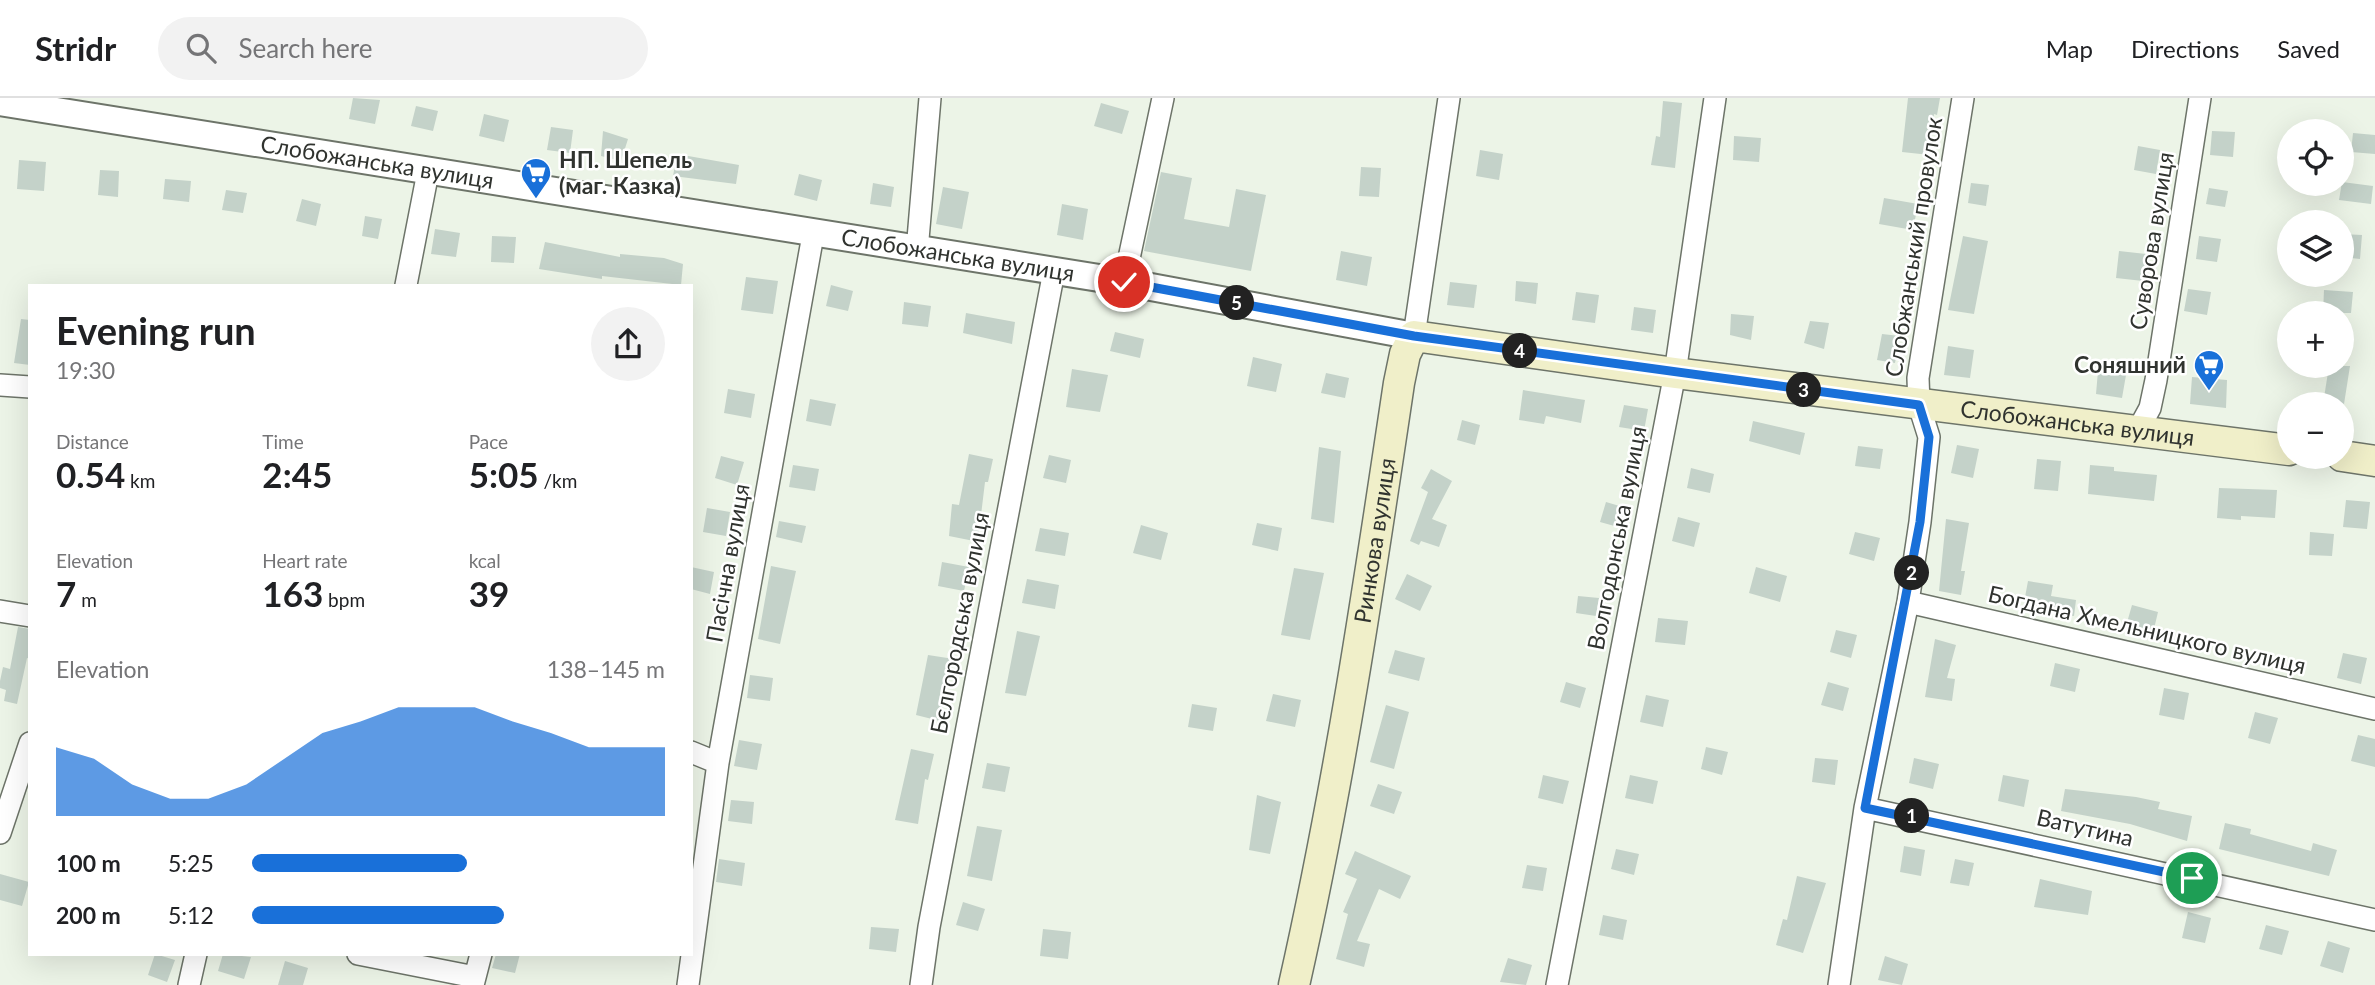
<!DOCTYPE html>
<html lang="en">
<head>
<meta charset="utf-8">
<style>
  :root { --surface:#fff; --page:#f2f2f2; --text:#202124; --muted:#757577; --line:#e0e0e0; --accent:#1970d9 }
  body { margin:0; font-family:Lato,sans-serif; background:var(--page); color:var(--text); height:100vh; display:flex; flex-direction:column; font-size:26px; white-space:nowrap }
  * { box-sizing:border-box; margin:0 }
  p { font-size:23px; color:var(--muted) }
  .icon { flex:none; width:38px; height:38px; fill:none; stroke:currentColor; stroke-width:2; stroke-linecap:round; stroke-linejoin:round }
  .map { position:relative; flex:1; overflow:hidden }
  .sheet { position:absolute; left:28px; top:186px; width:665px; height:672px; display:flex; flex-direction:column; background:var(--surface); border-radius:0px; box-shadow:0 7px 28px #0002 }
  .sheet>* { flex:none }
  .buttons { position:absolute; left:2277px; top:21px; display:grid; gap:14px }
  .buttons a { display:grid; place-items:center; width:77px; height:77px; border-radius:50%; background:var(--surface); box-shadow:0 7px 28px #0002; font-size:35px }
  .pin { position:absolute; display:grid; place-items:center; width:60px; height:60px; color:#fff; margin:-30px; border:4px solid #fff; border-radius:50%; box-shadow:0 2px 7px #0007 }
  .km { position:absolute; width:35px; height:35px; margin:-18px; border-radius:50%; background:#222; color:#fff; font-size:19px; line-height:35px; text-align:center }
  .round { display:grid; place-items:center; flex:none; width:74px; height:74px; border-radius:37px; background:var(--page) }
  .headline { display:flex; align-items:center; justify-content:space-between; height:119px; padding:0 28px }
  h1 { font-size:38px; font-weight:700; line-height:52px }
  .figures { display:grid; grid-template-columns:repeat(3,1fr); gap:10px; height:119px; padding:7px 28px }
  .figures div { display:grid; align-content:center }
  .figures b { font-size:35px; font-weight:700 }
  .figures small { font-size:19px; font-weight:400 }
  .figures p { font-size:19px }
  .chart { height:196px; padding:14px 28px }
  .chart p { display:flex; justify-content:space-between }
  .chart svg { width:100%; height:126px; margin-top:7px; fill:var(--accent); opacity:.7 }
  ul { padding:0 28px; list-style:none; font-size:23px }
  li { display:grid; grid-template-columns:112px 84px 1fr; align-items:center; height:52px }
  li i { height:18px; border-radius:9px; background:var(--accent) }
  header { display:flex; align-items:center; gap:42px; box-sizing:border-box; height:98px; padding:0 35px; background:var(--surface); border-bottom:2px solid var(--line) }
  header strong { font-size:33px }
  nav { display:flex; gap:38px; margin-inline-start:auto; font-size:24px }
  .search { width:490px; height:63px; background:var(--page); display:flex; align-items:center; gap:18px; box-sizing:border-box; padding:0 24px; border-radius:38px; color:var(--muted); font-size:26px }
  .map>svg:first-child { display:block }
</style>
</head>
<body>
<header>
<strong>Stridr</strong>
<div class="search"><svg class="icon" aria-label="search" viewBox="0 0 24 24"><circle cx="10" cy="10" r="6"/><path d="M15 15l6 6"/></svg>Search here</div>
<nav><a>Map</a><a>Directions</a><a>Saved</a></nav>
</header>
<div class="map">
<svg width="2375" height="887" viewBox="0 0 2375 887">
  <rect width="100%" height="100%" fill="#ecf4e7"/>
  <path fill="#c4d2c9" d="M353,0L380,2L375,26L349,21Z
    M1908,0H1940L1937,17L1934,16L1930,57L1902,54Z
    M1663,3L1682,5L1675,70L1651,67L1656,38L1660,39Z
    M1101,5L1129,13L1122,36L1094,28Z
    M416,8L438,13L433,33L411,28Z
    M484,16L509,22L504,44L479,38Z
    M551,29L573,32L570,55L547,52Z
    M603,33L628,41L621,63L601,58Z
    M2212,33L2235,34L2233,59L2210,57Z
    M2353,35L2375,37V56L2351,54Z
    M1734,38L1761,40L1759,64L1733,62Z
    M2138,48L2160,52L2156,76L2134,72Z
    M1480,52L1503,56L1499,82L1476,78Z
    M677,56L739,67L736,86L673,78Z
    M19,62L46,64L44,93L17,91Z
    M1361,69L1381,70L1379,99L1359,98Z
    M100,72L119,73L118,99L98,97Z
    M1161,74L1192,80L1184,121L1229,129L1236,91L1266,97L1251,173L1144,153Z
    M799,76L822,82L817,103L794,97Z
    M165,81L191,83L189,104L163,101Z
    M2342,84L2373,88L2371,106L2339,102Z
    M873,85L894,89L891,109L870,106Z
    M1971,85L1989,87L1986,108L1968,105Z
    M943,89L969,94L962,131L936,126Z
    M2209,90L2228,93L2225,109L2206,106Z
    M226,92L247,95L243,115L222,112Z
    M1884,100L1918,106L1913,132L1879,126Z
    M302,101L321,106L316,128L296,123Z
    M1062,106L1088,111L1083,142L1057,137Z
    M365,118L382,121L378,141L362,138Z
    M435,131L460,135L456,159L431,156Z
    M2342,136L2362,137L2360,161L2342,159Z
    M492,138L516,139L514,165L491,164Z
    M1963,138L1988,143L1974,216L1948,212Z
    M2199,138L2221,141L2217,164L2196,161Z
    M545,144L620,159V156L664,160L683,166L681,187L602,178V181L539,171Z
    M1341,153L1372,159L1367,188L1336,182Z
    M2119,153L2146,156L2143,183L2116,180Z
    M746,179L778,183L773,216L741,212Z
    M1516,183L1538,185L1536,206L1515,203Z
    M1450,184L1477,187L1474,210L1447,207Z
    M831,187L853,193L848,213L826,208Z
    M2188,191L2211,194L2207,217L2184,213Z
    M2324,192L2353,194L2351,215H2323Z
    M1576,194L1599,197L1595,225L1572,222Z
    M904,204L931,208L928,229L902,226Z
    M1634,209L1656,212L1653,235L1631,232Z
    M966,215L1015,224L1012,246L963,235Z
    M1731,216L1754,218L1751,242L1730,237Z
    M21,221L30,222V267L14,265Z
    M1810,223L1829,225L1824,251L1804,245Z
    M1115,234L1144,241L1140,260L1110,253Z
    M1882,236L1900,238L1895,265L1877,262Z
    M1948,248L1974,252L1970,280L1944,277Z
    M1253,259L1282,266L1276,294L1247,288Z
    M2329,268H2350L2344,306H2323Z
    M1072,271L1108,277L1100,314L1066,309Z
    M2098,273L2126,277L2122,300L2096,296Z
    M1326,275L1349,280L1345,300L1321,295Z
    M2192,279L2227,282L2226,310L2190,306Z
    M728,291L755,296L751,320L724,315Z
    M1523,292L1585,302L1581,325L1546,318L1544,326L1519,322Z
    M810,301L836,306L831,328L806,323Z
    M1624,307L1648,311L1644,333L1619,329Z
    M1462,322L1480,327L1475,347L1457,342Z
    M1753,323L1805,335L1800,357L1749,343Z
    M1957,347L1979,351L1973,380L1951,375Z
    M1858,348L1883,351L1880,371L1855,368Z
    M1319,349L1341,353L1334,425L1311,421Z
    M969,356L993,361L988,384H985L979,434H976L974,443L949,438L952,406L959,407Z
    M1049,357L1071,362L1066,385L1043,380Z
    M721,358L744,364L737,387L715,380Z
    M2037,361L2061,363L2058,393L2034,391Z
    M793,367L819,371L815,393L789,389Z
    M2090,367L2114,369V373L2157,377L2154,403L2088,396Z
    M1691,370L1714,376L1710,395L1687,390Z
    M1431,371L1452,383L1432,421L1447,427L1439,449L1421,443L1419,447L1410,443L1428,394L1421,390Z
    M2219,390L2277,392L2275,420L2241,418V422L2217,420Z
    M2346,402L2370,404L2367,431L2343,429Z
    M1606,404L1623,409L1618,429L1600,424Z
    M707,410L730,414L726,438L703,434Z
    M1678,419L1700,425L1694,449L1672,443Z
    M1946,421L1969,425L1961,473H1965L1961,497L1939,493Z
    M779,423L806,428L802,445L776,439Z
    M1257,425L1282,430L1278,453L1252,447Z
    M1141,427L1168,435L1161,462L1133,455Z
    M1040,430L1069,435L1065,458L1035,453Z
    M1855,434L1880,440L1874,463L1849,456Z
    M2310,434L2334,436L2332,458L2309,457Z
    M942,464L969,469L964,493L938,488Z
    M771,468L796,473L780,546L758,541Z
    M691,469L714,474L710,496L691,491Z
    M1756,469L1787,478L1780,504L1749,495Z
    M1294,470L1324,475L1310,542L1281,537Z
    M1407,476L1432,488L1420,513L1395,501Z
    M1027,481L1059,487L1055,511L1022,505Z
    M2028,483L2053,487L2051,498L2076,502L2074,518L2023,510Z
    M1578,498L1599,500L1596,518L1576,515Z
    M2132,507L2158,514L2153,535L2126,528Z
    M1658,520L1688,523L1685,547L1655,544Z
    M18,529L30,531V561L27,560L17,606L4,603L6,592L0,590V583L3,569L10,571Z
    M1836,532L1857,537L1851,560L1830,554Z
    M1017,533L1040,538L1026,598L1005,595Z
    M1935,541L1956,547L1947,580L1955,581L1952,603L1925,599Z
    M1395,552L1425,560L1419,583L1388,575Z
    M2343,555L2367,560L2361,586L2337,580Z
    M928,557L954,561L940,623L916,617Z
    M2055,565L2080,571L2075,594L2050,588Z
    M750,577L773,580L770,603L747,600Z
    M1566,584L1586,590L1580,610L1560,604Z
    M1828,584L1849,590L1843,613L1821,607Z
    M2164,590L2189,595L2184,622L2159,617Z
    M1273,596L1301,602L1295,629L1266,623Z
    M1646,597L1669,602L1663,629L1640,624Z
    M1192,606L1217,610L1213,633L1188,629Z
    M1386,607L1409,614L1394,671L1370,664Z
    M2255,614L2278,620L2270,646L2248,640Z
    M2358,637L2375,641V669L2351,663Z
    M739,642L762,646L757,672L734,668Z
    M1706,649L1728,654L1722,677L1701,671Z
    M911,651L934,656L928,682L925,681L918,726L895,722Z
    M1815,660L1838,662L1835,687L1812,684Z
    M1914,660L1939,666L1933,691L1909,685Z
    M987,665L1010,669L1005,694L982,690Z
    M1543,677L1569,683L1563,706L1538,700Z
    M1630,677L1658,683L1653,706L1625,700Z
    M2003,677L2029,682L2024,709L1998,703Z
    M1378,686L1402,694L1394,716L1370,708Z
    M2065,691L2136,699L2160,704L2158,711L2192,718L2187,743L2130,726L2061,713Z
    M1257,697L1281,704L1270,756L1249,752Z
    M731,702L754,704L752,726L728,723Z
    M2225,725L2251,731L2250,736L2311,753L2313,745L2337,752L2329,778L2219,751Z
    M977,728L1002,732L992,783L967,778Z
    M1904,748L1925,752L1921,778L1900,774Z
    M1616,751L1639,756L1634,777L1611,771Z
    M1355,753L1411,778L1400,801L1379,791L1357,843L1370,846L1364,869L1336,861L1348,816L1343,814L1357,781L1345,776Z
    M719,761L745,765L742,788L716,784Z
    M1955,761L1974,765L1969,788L1950,785Z
    M1527,767L1547,770L1543,793L1522,790Z
    M0,776L29,784L22,808L0,802Z
    M1797,778L1826,785L1803,855L1776,847L1783,821L1787,822Z
    M2040,781L2092,793L2088,817L2034,809Z
    M963,804L985,811L978,833L956,827Z
    M2188,814L2211,820L2205,845L2182,840Z
    M1603,817L1627,822L1623,842L1599,837Z
    M2266,827L2289,833L2282,857L2259,851Z
    M871,829L899,831L896,854L869,851Z
    M1043,831L1071,834L1068,861L1040,858Z
    M2328,843L2350,850L2343,875L2320,868Z
    M155,856L175,862L167,884L148,877Z
    M223,856L251,859L244,881L218,873Z
    M496,856H520L515,875L492,870Z
    M1885,858L1908,866L1902,887L1878,882Z
    M1508,860L1532,867L1526,887L1500,884Z
    M285,863L308,870L303,887H278Z"/>
  <g fill="none" stroke-linecap="round" stroke-linejoin="round">
    <g stroke="#6d7469" stroke-width="24">
      <path id="minor" d="M917,153L930,0
        M1124,184L1163,0
        M406,187L428,74
        M1414,238L1449,0
        M0,287L30,289
        M2138,332L2150,310L2156,282L2200,0
        M1908,504L2375,611
        M0,513L30,518
        M691,654L718,665
        M1865,710L2375,822
        M0,735L30,645
        M358,856L475,879
        M189,887L196,856
        M473,887L481,856
        M688,887L718,665L813,137
        M921,887L929,829L1054,173
        M1557,887L1675,275L1715,0
        M1839,887L1865,710L1908,504L1920,424L1929,339L1919,307L1918,280L1963,0"/>
    </g>
    <g stroke="#6d7469" stroke-width="30">
      <g id="tertiary">
        <path id="s1" d="M0,4L1124,184L1414,238"/>
      </g>
    </g>
    <g stroke="#6d7469" stroke-width="33">
      <g id="secondary">
        <path d="M2342,358L2375,363"/>
        <path id="s2" d="M1294,887C1339,688 1369,487 1399,285L1405,256L1414,238L1675,275L2289,352"/>
      </g>
    </g>
    <use href="#minor" stroke="#fff" stroke-width="21"/>
    <use href="#tertiary" stroke="#fff" stroke-width="26"/>
    <use href="#secondary" stroke="#f0efc9" stroke-width="30"/>
  </g>
  <g fill="none" stroke-linecap="round" stroke-linejoin="round">
    <g stroke="#fff" stroke-width="14">
      <path id="route" d="M1124,184L1414,238L1919,307L1929,339L1920,424L1865,710L2192,780"/>
    </g>
    <use href="#route" stroke="#1970d9" stroke-width="9"/>
  </g>
  <defs>
    <g id="supermarket-pin" transform="scale(1.575)"><path d="M0 17L-7.5 6A9.5 9.5 0 1 1 7.5 6Z" fill="#1970d9" stroke="#fff"/><path d="M-6-5.5h2.5l.6 2H6L4.5 2H-2.5L-4.4-4H-6ZM-1.5 3.2a1.3 1.3 0 1 0 .1 0ZM3 3.2a1.3 1.3 0 1 0 .1 0Z" fill="#fff"/></g>
  </defs>
  <g fill-rule="evenodd">
    <use href="#supermarket-pin" x="536" y="75"/>
    <use href="#supermarket-pin" x="2209" y="267"/>
  </g>
  <g text-anchor="middle" stroke-width="5" stroke-linejoin="round" paint-order="stroke">
    <g font-size="23" font-weight="bold" fill="#30332f" stroke="#fff" text-anchor="start">
      <text x="559" y="70">НП. Шепель<tspan x="559" dy="26">(маг. Казка)</tspan></text>
      <text x="2186" y="275" text-anchor="end">Соняшний</text>
    </g>
    <g font-size="23" fill="#30332f" stroke="#fff">
      <text dy="8" stroke="none"><textPath href="#s1" startOffset="382">Слобожанська вулиця</textPath></text>
      <text transform="translate(2152 143) rotate(-81)" y="8">Суворова вулиця</text>
      <text transform="translate(1914 149) rotate(-81)" y="8">Слобжанський провулок</text>
      <text dy="8" stroke="none"><textPath href="#s1" startOffset="970">Слобожанська вулиця</textPath></text>
      <text dy="8" stroke="none"><textPath href="#s2" startOffset="1330">Слобожанська вулиця</textPath></text>
      <text transform="translate(1617 440) rotate(-79)" y="8">Волгодонська вулиця</text>
      <text dy="8" stroke="none"><textPath href="#s2" startOffset="452">Ринкова вулиця</textPath></text>
      <text transform="translate(728 465) rotate(-80)" y="8">Пасічна вулиця</text>
      <text transform="translate(960 525) rotate(-79)" y="8">Бєлгородська вулиця</text>
      <text transform="translate(2147 532) rotate(13)" y="8">Богдана Хмельницкого вулиця</text>
      <text transform="translate(2085 730) rotate(13)" y="8">Ватутина</text>
    </g>
  </g>
</svg>
<div class="buttons">
<a><svg class="icon" aria-label="locate" viewBox="0 0 24 24"><circle cx="12" cy="12" r="6"/><path d="M12 2v4M12 18v4M2 12h4M18 12h4"/></svg></a>
<a><svg class="icon" aria-label="layers" viewBox="0 0 24 24"><path d="M12 4l9 5-9 5-9-5zM3 14l9 5 9-5"/></svg></a>
<a>+</a>
<a>−</a>
</div>
<div class="pin" style="left:2192px;top:780px;background:#1e9e55"><svg class="icon" aria-label="arrive" viewBox="0 0 24 24"><path d="M6 21V4h12l-3 4 3 4H6"/></svg></div>
<div class="pin" style="left:1124px;top:184px;background:#d93025"><svg class="icon" aria-label="check" viewBox="0 0 24 24"><path d="M5 12l5 5 9-10"/></svg></div>
<b class="km" style="left:1912px;top:718px">1</b>
<b class="km" style="left:1912px;top:475px">2</b>
<b class="km" style="left:1804px;top:292px">3</b>
<b class="km" style="left:1520px;top:253px">4</b>
<b class="km" style="left:1237px;top:205px">5</b>
<section class="sheet">
<div class="headline"><div><h1>Evening run</h1><p>19:30</p></div><a class="round"><svg class="icon" aria-label="share" viewBox="0 0 24 24"><path d="M12 15V3M7 8l5-5 5 5M5 13v7h14v-7"/></svg></a></div>
<div class="figures">
<div><p>Distance</p><b>0.54<small> km</small></b></div>
<div><p>Time</p><b>2:45</b></div>
<div><p>Pace</p><b>5:05<small> /km</small></b></div>
</div>
<div class="figures">
<div><p>Elevation</p><b>7<small> m</small></b></div>
<div><p>Heart rate</p><b>163<small> bpm</small></b></div>
<div><p>kcal</p><b>39</b></div>
</div>
<div class="chart"><p><span>Elevation</span>138–145 m</p>
<svg viewBox="0 0 160 44" preserveAspectRatio="none"><path d="M0 44V20L10 24L20 33L30 38L40 38L50 33L60 24L70 15L80 11L90 6L100 6L110 6L120 11L130 15L140 20L150 20L160 20V44z"/></svg>
</div>
<ul>
<li><b>100 m</b>5:25<i style="width:52%"></i></li>
<li><b>200 m</b>5:12<i style="width:61%"></i></li>
</ul>
</section>
</div>
</body>
</html>
